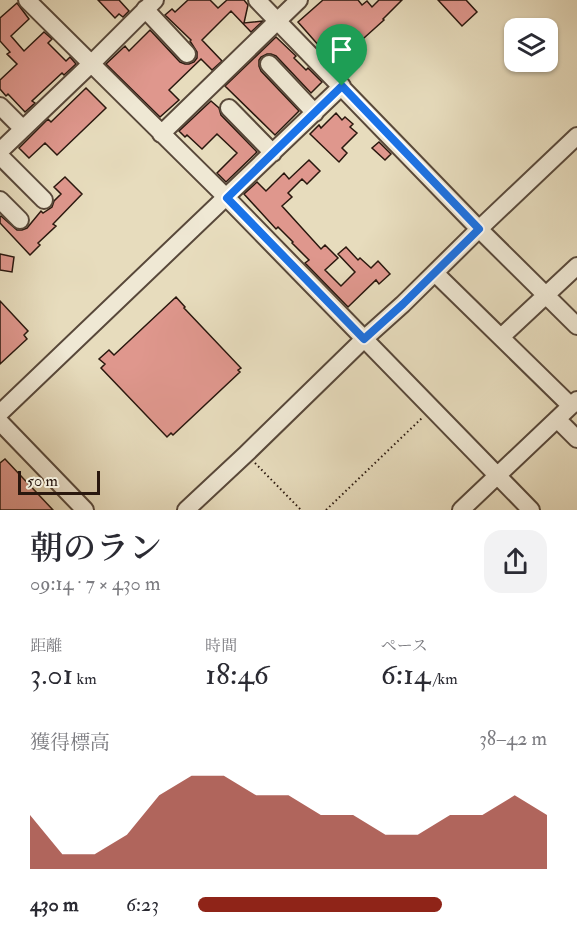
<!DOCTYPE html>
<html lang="ja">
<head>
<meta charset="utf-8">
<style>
  :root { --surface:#fff; --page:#f2f2f3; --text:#2b2b33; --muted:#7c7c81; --accent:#8f2418 }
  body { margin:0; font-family:"IM FELL Double Pica","Noto Serif JP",serif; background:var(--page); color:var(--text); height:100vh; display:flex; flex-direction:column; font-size:22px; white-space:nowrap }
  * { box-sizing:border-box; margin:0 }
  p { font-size:20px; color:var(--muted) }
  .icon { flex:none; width:33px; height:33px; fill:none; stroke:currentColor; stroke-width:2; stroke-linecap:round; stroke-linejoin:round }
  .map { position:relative; height:510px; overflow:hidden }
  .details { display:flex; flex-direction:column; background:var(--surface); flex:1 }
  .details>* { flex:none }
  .buttons { position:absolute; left:504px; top:18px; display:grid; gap:12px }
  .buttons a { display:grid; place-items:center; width:54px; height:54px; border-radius:12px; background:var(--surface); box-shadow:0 2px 4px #0004; font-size:30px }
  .scale { position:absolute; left:18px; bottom:15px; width:82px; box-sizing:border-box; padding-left:6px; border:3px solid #29170e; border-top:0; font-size:16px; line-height:21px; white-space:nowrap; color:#29170e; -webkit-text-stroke:4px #efe8d4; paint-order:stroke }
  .pin { position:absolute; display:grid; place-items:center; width:51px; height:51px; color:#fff; margin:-62px -26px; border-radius:50% 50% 50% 0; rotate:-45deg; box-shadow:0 0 6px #0007 }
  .pin .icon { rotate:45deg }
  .round { display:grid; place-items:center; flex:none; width:63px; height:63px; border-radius:18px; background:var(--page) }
  .headline { display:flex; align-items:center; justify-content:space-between; height:102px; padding:0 30px }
  h1 { font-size:33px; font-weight:600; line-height:45px }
  .stats { display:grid; grid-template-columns:repeat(3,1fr); gap:9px; height:102px; padding:6px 30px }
  .stats div { display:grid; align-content:center }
  .stats b { font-size:30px; font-weight:600 }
  .stats small { font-size:16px; font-weight:400 }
  .stats p { font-size:16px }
  .chart { height:168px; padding:12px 30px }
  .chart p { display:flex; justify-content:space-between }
  .chart svg { width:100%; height:108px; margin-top:6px; fill:var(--accent); opacity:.7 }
  ul { padding:0 30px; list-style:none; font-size:20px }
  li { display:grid; grid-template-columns:96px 72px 1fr; align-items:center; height:45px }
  li i { height:15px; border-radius:8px; background:var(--accent) }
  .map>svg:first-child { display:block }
</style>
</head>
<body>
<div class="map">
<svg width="577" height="510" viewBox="0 0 577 510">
  <rect width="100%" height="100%" fill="#e7dcbd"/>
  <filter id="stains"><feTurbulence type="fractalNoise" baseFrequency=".00333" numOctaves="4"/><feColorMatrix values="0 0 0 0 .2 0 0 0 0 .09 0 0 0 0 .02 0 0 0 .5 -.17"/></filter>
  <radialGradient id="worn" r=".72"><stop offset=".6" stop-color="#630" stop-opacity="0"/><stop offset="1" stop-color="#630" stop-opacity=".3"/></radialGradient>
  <path fill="#df978d" stroke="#29170e" stroke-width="1.5" d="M98,0H119L129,11L123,17L119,14L115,18Z
    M188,0H210L218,8L227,0H244L248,5L244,23L263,21L251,32L231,11L202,40L222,61L212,70L201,59L169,90L179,100L160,117L106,64L125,46L129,51L150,30L180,62L185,64H189L194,62L197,58V52L190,41L191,40L165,15L172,9L175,12Z
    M323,0H358L362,5L367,1L372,7L379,0H402L383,19L384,20L335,64L298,22Z
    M438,0H466L477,12L462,26Z
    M17,3L29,19L11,36L24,51L44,32L52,39L48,43L66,61L70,57L76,64L64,75L62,73L32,101L35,103L25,112L8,94L6,96L0,89V80L17,64L7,54L10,52L0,41V18Z
    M276,37L296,56L294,58L306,70L308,68L322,82L311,93L276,56L271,54H267L261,57L259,60V66L261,71L299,111L275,135L225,86Z
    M86,88L106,108L57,155L45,143L29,158L19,148L48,119L51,122Z
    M211,101L219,108L221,115L257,152L226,182L217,173L237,153L217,134L202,149L187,135L185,137L179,131Z
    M336,113L342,120L345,117L353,124L350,127L357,133L342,148L347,153L339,162L310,134L319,125L321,128Z
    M379,142L391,154L385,160L372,148Z
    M309,160L320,171L307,184L302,179L288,193L292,197L282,206L321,249L325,245L338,258L325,270L341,286L355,272L338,254L346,247L358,260L360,258L371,268L378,261L390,274L379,284L376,280L348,307L305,263L309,260L292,243L293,242L278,227L276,229L244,194L257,182L266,191L284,173L289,179Z
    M65,177L82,194L53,224L56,226L38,243L40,245L30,255L0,223V217L1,216L17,230H22L27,228L41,211L43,213L52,207L54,201L61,194L54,187Z
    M0,254L14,257L12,272L0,270Z
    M176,297L185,307L184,308L241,368L238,370L240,372L173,435L171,433L167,437L101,368L105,364L99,359L109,350L114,355Z
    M0,301L28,331L24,335L27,339L0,364Z
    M5,459L53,510H0V463Z"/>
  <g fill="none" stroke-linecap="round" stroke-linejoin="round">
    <g stroke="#58483a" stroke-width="20">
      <path id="minor" d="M27,0L227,198L531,510
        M257,0L479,229L577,326
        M145,9L187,54
        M269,64L315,113
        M0,106L23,129
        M229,108L273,153
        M161,134L299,0
        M0,151L92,63L155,0
        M0,156L44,200
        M0,200L20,220
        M435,273L571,406
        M501,337L577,266
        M0,413L342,86
        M557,419L577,439
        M0,422L85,510
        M186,510L246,454L364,339L403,304L479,229L577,136
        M461,510L577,400"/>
    </g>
    <path stroke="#29170e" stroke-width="2" stroke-dasharray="1.5 3" stroke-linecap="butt" d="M255,463L301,510
      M326,510L423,417"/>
    <use href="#minor" stroke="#efe8d4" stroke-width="16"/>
  </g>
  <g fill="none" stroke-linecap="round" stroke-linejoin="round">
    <g stroke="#fff" stroke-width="12">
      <path id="route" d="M342,86L479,229L403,304L364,339L227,198Z"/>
    </g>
    <use href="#route" stroke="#1a73e8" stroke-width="8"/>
  </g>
  <rect width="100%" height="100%" filter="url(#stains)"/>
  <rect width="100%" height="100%" fill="url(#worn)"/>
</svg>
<div class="buttons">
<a><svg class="icon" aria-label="layers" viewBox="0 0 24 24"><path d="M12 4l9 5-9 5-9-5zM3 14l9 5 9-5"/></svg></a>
</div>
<div class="scale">50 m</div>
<div class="pin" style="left:342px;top:86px;background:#1e9e55"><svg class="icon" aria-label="arrive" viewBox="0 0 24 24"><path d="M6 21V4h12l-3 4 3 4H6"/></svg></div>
</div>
<section class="details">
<div class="headline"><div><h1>朝のラン</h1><p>09:14 · 7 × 430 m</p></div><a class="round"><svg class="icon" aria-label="share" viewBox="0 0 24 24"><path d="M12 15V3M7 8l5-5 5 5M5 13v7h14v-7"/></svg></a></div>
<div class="stats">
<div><p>距離</p><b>3.01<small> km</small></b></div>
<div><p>時間</p><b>18:46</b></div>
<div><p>ペース</p><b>6:14<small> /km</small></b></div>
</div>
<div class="chart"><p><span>獲得標高</span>38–42 m</p>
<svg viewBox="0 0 160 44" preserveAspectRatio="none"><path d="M0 44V22L10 38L20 38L30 30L40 14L50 6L60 6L70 14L80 14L90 22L100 22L110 30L120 30L130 22L140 22L150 14L160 22V44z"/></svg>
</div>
<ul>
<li><b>430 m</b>6:23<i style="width:70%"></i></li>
</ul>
</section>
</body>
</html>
